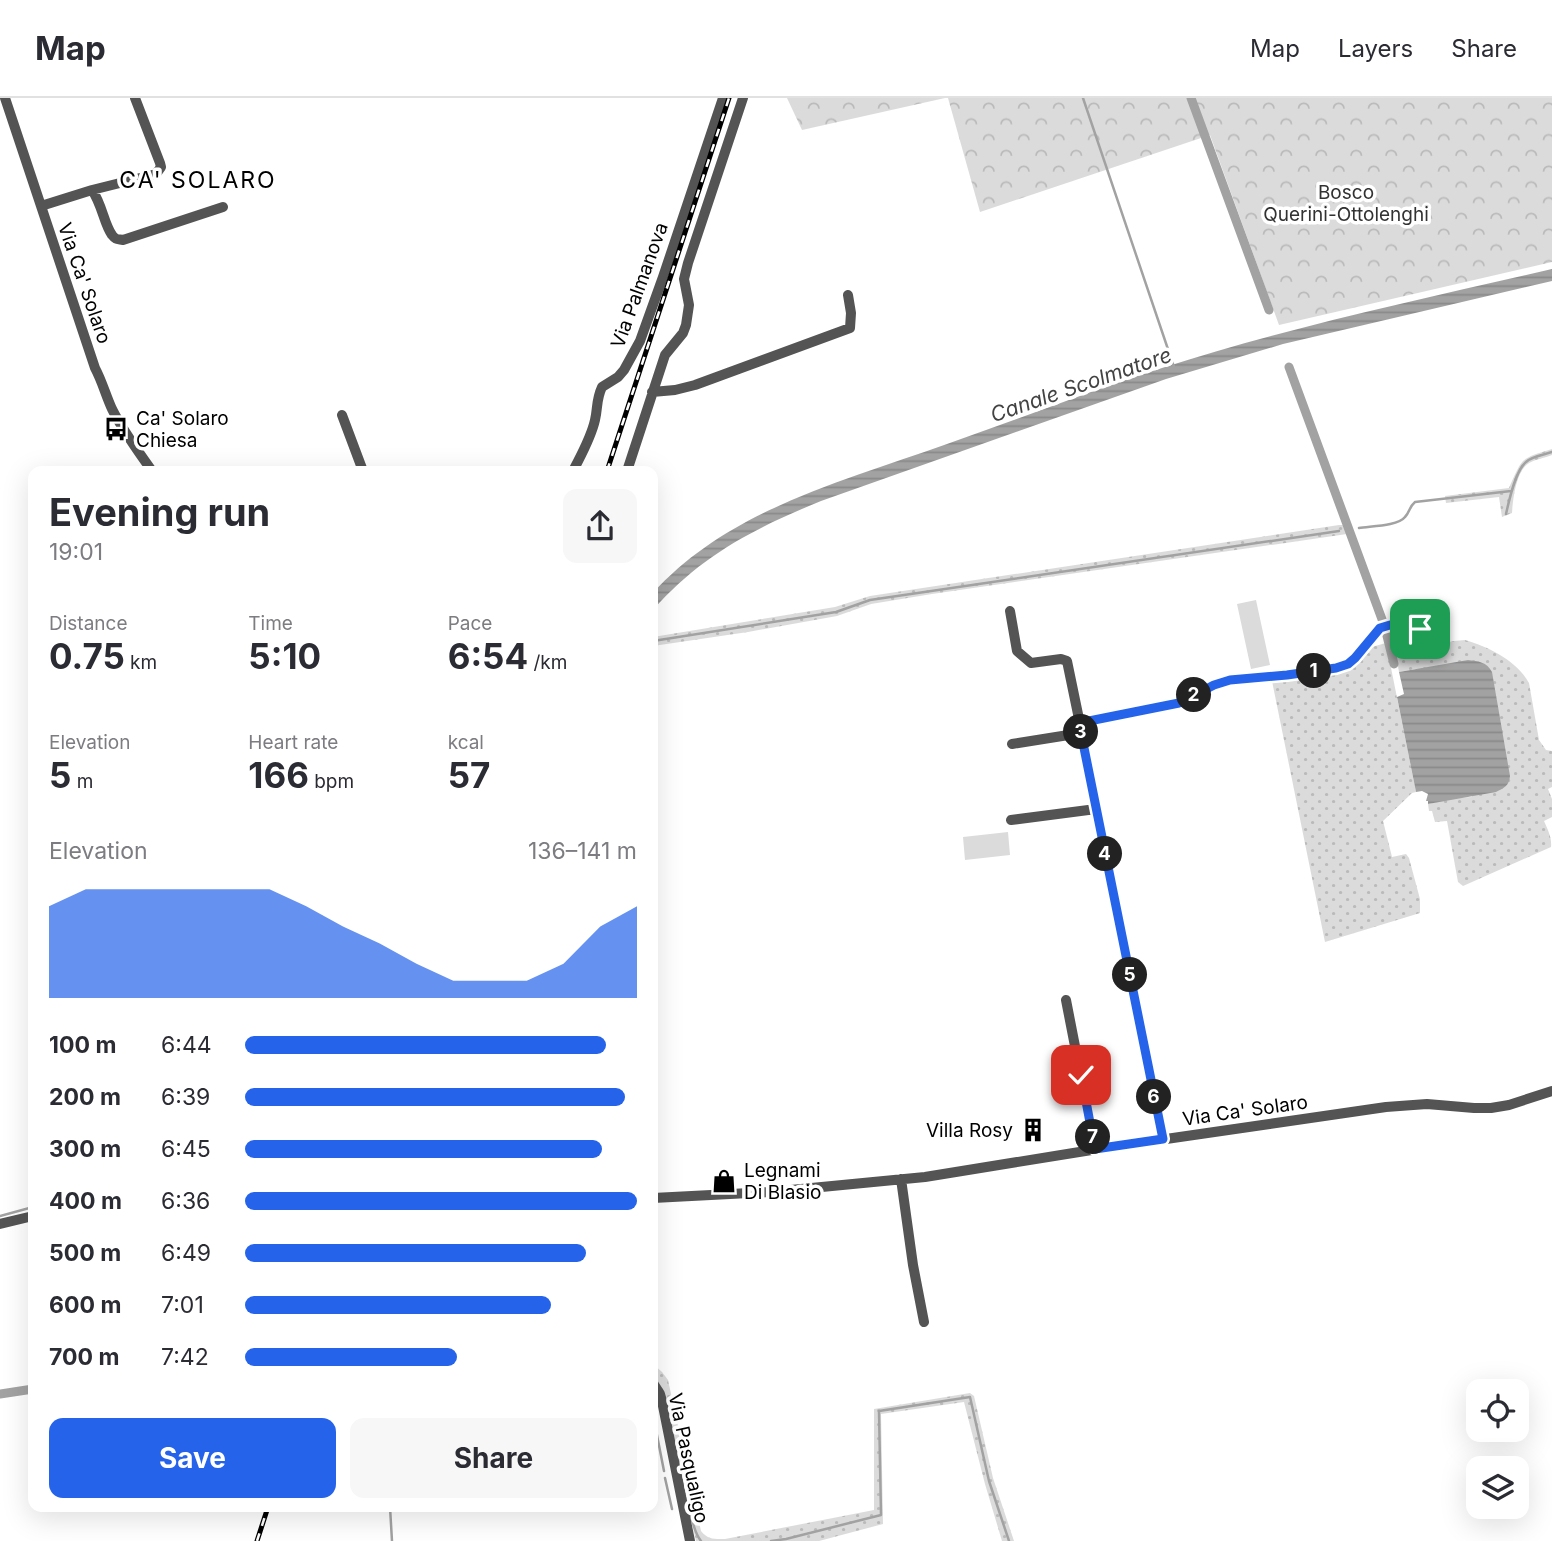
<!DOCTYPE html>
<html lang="en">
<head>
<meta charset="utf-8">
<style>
  :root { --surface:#fff; --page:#f7f7f7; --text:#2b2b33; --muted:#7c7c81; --line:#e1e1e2; --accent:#2563eb }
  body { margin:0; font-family:Inter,sans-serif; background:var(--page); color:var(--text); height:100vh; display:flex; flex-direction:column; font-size:26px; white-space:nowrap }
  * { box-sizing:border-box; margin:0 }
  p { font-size:23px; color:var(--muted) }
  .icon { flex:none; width:38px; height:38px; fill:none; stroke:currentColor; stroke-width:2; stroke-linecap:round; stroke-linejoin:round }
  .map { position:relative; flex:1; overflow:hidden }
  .sheet { position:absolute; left:28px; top:368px; width:630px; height:1046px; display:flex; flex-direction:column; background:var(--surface); border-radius:14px; box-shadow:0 7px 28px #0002 }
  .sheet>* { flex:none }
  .fabs { position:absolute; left:1466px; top:1281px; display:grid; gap:14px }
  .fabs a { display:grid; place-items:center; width:63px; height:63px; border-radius:14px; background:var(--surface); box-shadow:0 7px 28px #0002; font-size:35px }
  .pin { position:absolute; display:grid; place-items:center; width:60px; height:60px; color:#fff; margin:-30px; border-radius:14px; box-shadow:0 4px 10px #0006 }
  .km { position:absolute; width:35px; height:35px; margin:-18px; border-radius:50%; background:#222; color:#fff; font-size:19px; line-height:35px; text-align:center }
  .round { display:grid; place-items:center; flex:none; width:74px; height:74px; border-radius:14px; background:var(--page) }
  .summary { display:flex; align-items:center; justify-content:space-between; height:119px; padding:0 21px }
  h1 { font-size:38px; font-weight:700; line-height:52px }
  .metrics { display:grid; grid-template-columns:repeat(3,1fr); gap:10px; height:119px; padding:7px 21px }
  .metrics div { display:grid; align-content:center }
  .metrics b { font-size:35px; font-weight:700 }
  .metrics small { font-size:19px; font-weight:400 }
  .metrics p { font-size:19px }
  .chart { height:196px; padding:14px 21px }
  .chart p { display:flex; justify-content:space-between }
  .chart svg { width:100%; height:126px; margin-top:7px; fill:var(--accent); opacity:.7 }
  .primary-button { display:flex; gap:14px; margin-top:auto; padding:14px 21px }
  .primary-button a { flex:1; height:80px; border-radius:14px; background:var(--accent); color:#fff; font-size:28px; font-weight:700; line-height:80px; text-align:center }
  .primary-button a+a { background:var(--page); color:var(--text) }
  ul { padding:0 21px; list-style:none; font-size:23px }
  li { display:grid; grid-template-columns:112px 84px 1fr; align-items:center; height:52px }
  li i { height:18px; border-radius:9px; background:var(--accent) }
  header { display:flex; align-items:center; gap:42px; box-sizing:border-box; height:98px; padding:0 35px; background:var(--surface); border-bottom:2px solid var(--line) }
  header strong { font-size:33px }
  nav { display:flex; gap:38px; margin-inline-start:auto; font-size:24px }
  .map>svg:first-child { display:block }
</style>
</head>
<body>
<header>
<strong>Map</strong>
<nav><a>Map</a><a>Layers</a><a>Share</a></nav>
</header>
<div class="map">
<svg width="1552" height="1443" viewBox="0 0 1552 1443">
  <defs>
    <pattern id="grass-dots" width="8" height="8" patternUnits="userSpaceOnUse" patternTransform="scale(1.75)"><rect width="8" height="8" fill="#dbdbdb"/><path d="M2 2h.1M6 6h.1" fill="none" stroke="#bababa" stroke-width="1.8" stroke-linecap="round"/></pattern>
    <pattern id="forest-crowns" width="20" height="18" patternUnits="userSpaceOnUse" patternTransform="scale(1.75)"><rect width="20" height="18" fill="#dbdbdb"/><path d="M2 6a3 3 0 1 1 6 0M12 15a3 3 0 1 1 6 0" fill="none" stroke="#bababa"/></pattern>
    <pattern id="water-rules" width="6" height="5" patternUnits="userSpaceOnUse" patternTransform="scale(1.75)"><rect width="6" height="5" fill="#a2a2a2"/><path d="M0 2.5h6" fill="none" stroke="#8a8a8a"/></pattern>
  </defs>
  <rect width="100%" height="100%" fill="#fff"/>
  <path fill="url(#grass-dots)" d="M1552,351V357C1545,360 1536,361 1529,365C1516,373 1513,401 1512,415L1502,419L1499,399L1446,405L1445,398L1509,390C1523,359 1520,361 1552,351Z
    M1339,427H1344L1347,436L932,496L871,506L837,518L748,534L653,548V539L835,509L870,498Z
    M1465,542C1489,549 1517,563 1529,585L1539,642L1546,652L1552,653V689L1548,691L1552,701V719L1544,723C1548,732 1552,740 1551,749L1463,788L1458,784L1447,723L1435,724L1432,713H1429L1428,706L1453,700L1472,699L1416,571L1399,574L1396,556L1454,543Z
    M1386,545L1416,694L1412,695L1383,723L1392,759L1406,756L1409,760L1420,801V815L1325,844L1272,583L1342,574L1354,570L1368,550Z
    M653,1266L662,1274L668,1282L701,1433C708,1442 715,1441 725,1441L874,1412V1311L970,1295L974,1298L993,1380L1014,1443H1002L985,1386L964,1304L881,1316L883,1426L819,1443H696L659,1285L653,1277Z"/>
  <path fill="url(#forest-crowns)" d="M787,0H945L802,32Z
    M948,0H1552V164L1279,227L1210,37L980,114Z"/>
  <path fill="#dbdbdb" d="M1256,502L1270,567L1251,571L1237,506Z
    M1008,734L1010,757L965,762L963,739Z"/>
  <path fill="url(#water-rules)" d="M1552,171V183L1283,246L1166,281L821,403C755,430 701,457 653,512V495C729,411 844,383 947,346C1019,321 1090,293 1162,270C1289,229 1422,201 1552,171Z
    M1468,562C1478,563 1487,564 1492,574L1510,678C1509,688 1504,690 1496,694L1428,706V703H1426L1428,696L1422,693L1416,694L1397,599L1404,596L1399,574Z"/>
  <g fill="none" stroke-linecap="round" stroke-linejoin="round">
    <path stroke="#a2a2a2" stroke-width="2.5" d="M1083,0L1174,269
      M1506,416C1509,403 1515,373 1526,364C1532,358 1544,357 1552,354
      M1359,430C1370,428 1398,428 1405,419C1410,414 1409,409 1415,404L1511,393
      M653,543L836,514L870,502L1339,433
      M0,1118L33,1109
      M653,1317L664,1373
      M665,1380L672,1411
      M390,1409L392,1443
      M690,1410C692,1421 694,1434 701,1443
      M771,1443L786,1441L881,1417L879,1313L970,1299L989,1383L1009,1443"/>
    <path stroke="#a2a2a2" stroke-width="9" d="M1191,0L1269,212
      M1289,269L1383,524
      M1386,534L1394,566
      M0,1296L33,1291"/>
    <path stroke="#545454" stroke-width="10" d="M5,0L95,270C102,283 106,298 112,311C123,333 138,353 152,373
      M92,92C102,106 104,126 112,137C116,142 117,141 123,142L223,109
      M41,108L92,92L156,76L161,69L160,65L135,0
      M652,294L675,292L695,287L850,230L851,215L848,197
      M342,317L363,373
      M573,373C581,357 591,340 595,322C598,309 596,302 602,289L618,279L624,272L640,243L663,179L723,0
      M627,373L665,257L683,235L686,227L689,207L684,181L688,165L743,0
      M1010,513L1017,553L1031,565L1061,561L1067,563L1079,621L1083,626
      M1012,646L1081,635
      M1011,722L1096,711
      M1066,902L1095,1051
      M1163,1041L1081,635V628L1089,623L1179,605L1214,587L1230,582L1287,577L1336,570L1348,566L1380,530L1390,527L1420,531L1429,529
      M901,1081L913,1167L924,1224
      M653,1100L770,1094L925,1079L1104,1050L1386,1009L1427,1006L1474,1010H1491L1509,1007L1552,993
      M0,1126L33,1118
      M653,1285L660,1296L662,1303L690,1443"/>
    <g stroke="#000" stroke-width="5">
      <path id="rail" d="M607,373L729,0
        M257,1443L268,1409"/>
    </g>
    <use href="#rail" stroke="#fff" stroke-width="2.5" stroke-dasharray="8" stroke-linecap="butt"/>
  </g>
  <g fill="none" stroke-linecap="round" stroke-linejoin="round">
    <g stroke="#fff" stroke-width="14">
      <path id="route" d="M1081,977L1095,1051L1163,1041L1081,635V628L1089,623L1179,605L1214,587L1230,582L1287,577L1336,570L1348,566L1355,560L1380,530L1390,527L1420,531"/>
    </g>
    <use href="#route" stroke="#2563eb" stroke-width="9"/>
  </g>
  <defs>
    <g id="bus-bare" transform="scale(1.89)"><path d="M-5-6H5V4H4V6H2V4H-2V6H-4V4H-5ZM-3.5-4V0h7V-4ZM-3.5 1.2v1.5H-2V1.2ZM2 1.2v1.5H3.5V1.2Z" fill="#000" stroke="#fff" stroke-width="2.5" paint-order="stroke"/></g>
    <g id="building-bare" transform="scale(1.89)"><path d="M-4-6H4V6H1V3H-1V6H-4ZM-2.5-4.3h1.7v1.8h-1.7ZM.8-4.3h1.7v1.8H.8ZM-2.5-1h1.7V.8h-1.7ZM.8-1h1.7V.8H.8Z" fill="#000" stroke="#fff" stroke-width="2.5" paint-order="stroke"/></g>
    <g id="shop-bare" transform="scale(1.89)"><path d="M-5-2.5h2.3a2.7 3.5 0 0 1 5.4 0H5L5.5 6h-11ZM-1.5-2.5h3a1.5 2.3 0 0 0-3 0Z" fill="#000" stroke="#fff" stroke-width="2.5" paint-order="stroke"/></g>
  </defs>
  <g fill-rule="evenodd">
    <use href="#bus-bare" x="116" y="331"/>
    <use href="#building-bare" x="1033" y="1032"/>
    <use href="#shop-bare" x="724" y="1083"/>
  </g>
  <g text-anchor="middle" stroke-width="7" stroke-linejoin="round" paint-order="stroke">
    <g font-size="19" fill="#323232" stroke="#fff">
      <text x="1346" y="101">Bosco<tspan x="1346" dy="22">Querini-Ottolenghi</tspan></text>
    </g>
    <g font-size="19" fill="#000" stroke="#fff">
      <text transform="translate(85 185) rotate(71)" y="7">Via Ca' Solaro</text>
      <text transform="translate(639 187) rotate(-70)" y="7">Via Palmanova</text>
      <text transform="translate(1245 1012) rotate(-8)" y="7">Via Ca' Solaro</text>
      <text transform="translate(689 1360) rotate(78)" y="7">Via Pasqualigo</text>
    </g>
    <g font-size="19" fill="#000" stroke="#fff" text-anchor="start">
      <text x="136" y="327">Ca' Solaro<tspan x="136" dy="22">Chiesa</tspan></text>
      <text x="1013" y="1039" text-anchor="end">Villa Rosy</text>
      <text x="744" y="1079">Legnami<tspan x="744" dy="22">Di Blasio</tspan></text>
    </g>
    <g font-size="21" font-style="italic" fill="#434343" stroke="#fff">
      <text transform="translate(1081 287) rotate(-19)" y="7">Canale Scolmatore</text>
    </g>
    <g font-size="23" letter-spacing="2" fill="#000" stroke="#fff">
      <text x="198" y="90">CA' SOLARO</text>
    </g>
  </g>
</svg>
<div class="fabs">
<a><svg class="icon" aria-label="locate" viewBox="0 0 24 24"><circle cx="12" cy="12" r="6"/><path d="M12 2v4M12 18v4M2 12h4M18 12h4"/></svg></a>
<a><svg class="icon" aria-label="layers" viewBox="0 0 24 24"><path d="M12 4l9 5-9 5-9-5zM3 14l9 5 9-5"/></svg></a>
</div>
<div class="pin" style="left:1420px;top:531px;background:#1e9e55"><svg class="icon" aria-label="arrive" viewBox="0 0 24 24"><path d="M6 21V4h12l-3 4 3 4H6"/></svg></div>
<div class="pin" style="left:1081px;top:977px;background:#d93025"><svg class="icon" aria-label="check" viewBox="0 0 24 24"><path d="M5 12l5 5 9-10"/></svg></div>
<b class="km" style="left:1314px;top:573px">1</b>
<b class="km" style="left:1194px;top:597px">2</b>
<b class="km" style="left:1081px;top:634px">3</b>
<b class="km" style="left:1105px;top:756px">4</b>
<b class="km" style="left:1130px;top:877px">5</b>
<b class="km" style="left:1154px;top:999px">6</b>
<b class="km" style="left:1093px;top:1039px">7</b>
<section class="sheet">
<div class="summary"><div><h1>Evening run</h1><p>19:01</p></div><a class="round"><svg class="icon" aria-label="share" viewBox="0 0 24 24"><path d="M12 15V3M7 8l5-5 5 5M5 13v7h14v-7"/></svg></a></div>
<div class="metrics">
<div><p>Distance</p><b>0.75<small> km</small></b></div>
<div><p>Time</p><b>5:10</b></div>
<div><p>Pace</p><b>6:54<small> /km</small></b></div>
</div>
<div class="metrics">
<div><p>Elevation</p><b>5<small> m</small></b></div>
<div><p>Heart rate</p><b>166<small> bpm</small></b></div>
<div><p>kcal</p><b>57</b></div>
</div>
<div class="chart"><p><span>Elevation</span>136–141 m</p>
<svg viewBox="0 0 160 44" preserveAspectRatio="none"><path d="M0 44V12L10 6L20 6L30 6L40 6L50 6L60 6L70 12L80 19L90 25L100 32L110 38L120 38L130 38L140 32L150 19L160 12V44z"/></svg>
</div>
<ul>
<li><b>100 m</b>6:44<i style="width:92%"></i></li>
<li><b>200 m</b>6:39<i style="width:97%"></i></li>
<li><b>300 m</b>6:45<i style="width:91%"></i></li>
<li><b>400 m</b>6:36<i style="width:100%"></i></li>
<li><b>500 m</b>6:49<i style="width:87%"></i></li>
<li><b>600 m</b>7:01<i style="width:78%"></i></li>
<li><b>700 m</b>7:42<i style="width:54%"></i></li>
</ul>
<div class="primary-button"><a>Save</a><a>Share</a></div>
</section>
</div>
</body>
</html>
